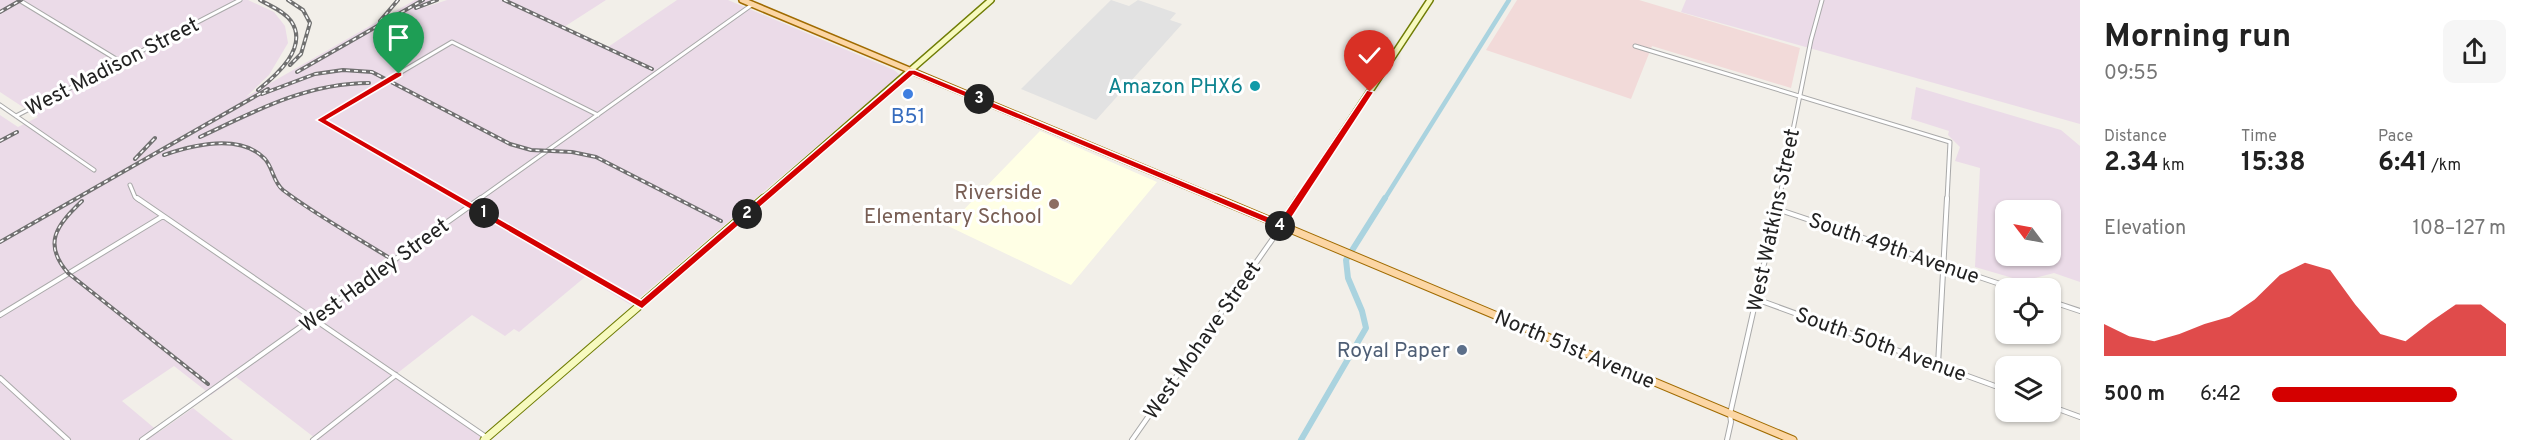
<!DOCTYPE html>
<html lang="en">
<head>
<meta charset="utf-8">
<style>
  :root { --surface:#fff; --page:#f6f6f6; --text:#222; --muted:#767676; --accent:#d40000 }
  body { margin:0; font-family:Overpass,sans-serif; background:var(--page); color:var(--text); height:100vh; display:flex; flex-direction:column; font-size:22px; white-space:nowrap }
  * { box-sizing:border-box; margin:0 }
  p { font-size:20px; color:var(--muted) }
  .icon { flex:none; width:33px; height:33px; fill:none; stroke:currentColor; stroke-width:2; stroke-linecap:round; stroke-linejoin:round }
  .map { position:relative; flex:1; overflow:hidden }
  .sheet { display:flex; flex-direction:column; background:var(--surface); width:450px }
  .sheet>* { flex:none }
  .needle { width:39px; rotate:302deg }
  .tools { position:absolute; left:1995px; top:200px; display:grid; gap:12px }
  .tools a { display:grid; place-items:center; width:66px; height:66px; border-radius:12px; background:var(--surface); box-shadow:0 2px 4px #0004; font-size:30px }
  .pin { position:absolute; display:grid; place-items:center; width:51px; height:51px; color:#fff; margin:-62px -26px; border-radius:50% 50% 50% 0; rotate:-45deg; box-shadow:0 0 6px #0007 }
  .pin .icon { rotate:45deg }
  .km { position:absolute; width:30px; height:30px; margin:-15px; border-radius:50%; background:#222; color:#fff; font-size:16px; line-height:30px; text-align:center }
  .round { display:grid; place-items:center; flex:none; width:63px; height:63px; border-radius:12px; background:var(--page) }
  .head { display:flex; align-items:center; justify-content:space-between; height:102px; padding:0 24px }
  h1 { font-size:33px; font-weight:700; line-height:45px }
  .stats { display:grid; grid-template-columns:repeat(3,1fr); gap:9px; height:102px; padding:6px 24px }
  .stats div { display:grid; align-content:center }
  .stats b { font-size:26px; font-weight:700 }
  .stats small { font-size:16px; font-weight:400 }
  .stats p { font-size:16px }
  .chart { height:168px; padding:12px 24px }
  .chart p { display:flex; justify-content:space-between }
  .chart svg { width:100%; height:108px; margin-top:6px; fill:var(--accent); opacity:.7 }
  ul { padding:0 24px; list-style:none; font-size:20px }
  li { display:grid; grid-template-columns:96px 72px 1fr; align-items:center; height:45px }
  li i { height:15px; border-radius:8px; background:var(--accent) }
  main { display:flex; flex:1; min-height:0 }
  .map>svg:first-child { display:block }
</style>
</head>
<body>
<main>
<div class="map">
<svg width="2080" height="440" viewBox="0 0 2080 440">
  <rect width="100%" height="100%" fill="#f2efe9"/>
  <path fill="#f2dad9" d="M1517,0H1639L1800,48L1791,88L1652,46L1631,99L1486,50Z"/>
  <path fill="#ebdbe8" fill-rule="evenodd" d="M0,0H248L274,12L285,26L288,43L269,75L246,97L415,0H435L426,7L447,0H606L564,27L608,47L677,0H728L894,70L900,75L631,305L585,277L519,332L514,329L505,336L472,315L395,375L483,438L481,440H313L315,438L236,377L211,395L174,366L122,401L159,432L193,408L233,440H0V115L18,127L38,117L0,92Z
    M1686,0H2080V124L1681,12Z
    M1916,87L2061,130L2080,146V282L2054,273L2023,281L1975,267L1980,168L1955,161L1960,147L1948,135L1949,131L1911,119ZM2006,210H2050V255H2006Z"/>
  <path fill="#ffffe5" d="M1040,131L1157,182L1071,285L948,226Z"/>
  <path fill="#e2e2e2" d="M1111,0L1129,6L1138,0L1176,13L1170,20L1182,24L1096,120L1021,89Z"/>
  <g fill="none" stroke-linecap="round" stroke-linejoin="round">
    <path stroke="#aad3df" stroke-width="4.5" d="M1384,200L1509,0"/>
    <path stroke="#aad3df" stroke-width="6" d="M1301,440L1366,328L1362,311L1348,278L1346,260L1385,198"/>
    <g stroke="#a9a9a9" stroke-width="5">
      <path id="street-far1" d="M19,0L121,62
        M1635,46L1950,142L1947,200
        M0,105L94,170
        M16,116L240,0
        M130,185L135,197L139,200
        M459,200L320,120L452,42L598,115
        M478,200L753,4
        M1779,200L1811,40L1822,0"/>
    </g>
    <g stroke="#a9a9a9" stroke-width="6">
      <path id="street" d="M137,198L486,437
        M456,198L641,305
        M1777,209L2012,288
        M1756,299L2006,390
        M2050,301L2080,311
        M0,315L163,216
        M1938,365L1947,198
        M0,378L68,440
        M2050,406L2080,417
        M142,440L481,198
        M313,440L396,375
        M1132,440L1281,227
        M1727,440L1731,422L1730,414L1779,198"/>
    </g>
    <g stroke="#707d05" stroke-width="8">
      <path id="secondary-far1" d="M762,200L991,0
        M1298,200L1430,0"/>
    </g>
    <g stroke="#707d05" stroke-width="9">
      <path id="secondary" d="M1281,226L1299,198
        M484,440L764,198"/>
    </g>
    <g stroke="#a06b00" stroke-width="8">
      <path id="primary-far1" d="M742,0L1220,200"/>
    </g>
    <g stroke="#a06b00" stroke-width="9">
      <path id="primary" d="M1216,198L1793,440"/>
    </g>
    <use href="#street-far1" stroke="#fff" stroke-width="3"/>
    <use href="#street" stroke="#fff" stroke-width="4"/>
    <use href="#secondary-far1" stroke="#f7fabf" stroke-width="5"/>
    <use href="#secondary" stroke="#f7fabf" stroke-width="7"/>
    <use href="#primary-far1" stroke="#fcd6a4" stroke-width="5"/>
    <use href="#primary" stroke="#fcd6a4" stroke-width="7"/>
    <g stroke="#707070" stroke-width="4">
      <path id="rail" d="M288,0L303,10L310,23L301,54L290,65
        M504,0L652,69
        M416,8L437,0
        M0,12L21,0
        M380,21L398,0
        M297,72L423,0
        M258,90C277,75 309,47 291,21C284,11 270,6 260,0
        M262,94L315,74L343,70L372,72L510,144L531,150L572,152L596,157L721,221
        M200,137C255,111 307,83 369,83
        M0,141L17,132
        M164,155C193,145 240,133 265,159C273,168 273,182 283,190C316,215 353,235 388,257
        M135,159L155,138
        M82,201C57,225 42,243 68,273L208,384
        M0,242L268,89"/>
    </g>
    <use href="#rail" stroke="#fff" stroke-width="1.5" stroke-dasharray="4" stroke-linecap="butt"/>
  </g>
  <path fill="#d40000" stroke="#fff" stroke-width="1.5" d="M909,70H915L1279,221L1367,90L1374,92L1285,228L1281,229L913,75L642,309L316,120L396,72H402V76L327,120L641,300Z"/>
  <circle fill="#0f9aa8" stroke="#fff" stroke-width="2" cx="1255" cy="86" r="6"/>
  <circle fill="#3f7fe0" stroke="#fff" stroke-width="2" cx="908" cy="94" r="6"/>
  <circle fill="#8d6e63" stroke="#fff" stroke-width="2" cx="1054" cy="204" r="6"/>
  <circle fill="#5c6f8a" stroke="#fff" stroke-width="2" cx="1462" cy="350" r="6"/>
  <g text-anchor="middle" stroke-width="6" stroke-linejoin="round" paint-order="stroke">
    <g font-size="21" fill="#222" stroke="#fff">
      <text transform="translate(112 66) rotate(-27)" y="7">West Madison Street</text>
      <text transform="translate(1773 220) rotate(-78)" y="7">West Watkins Street</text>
      <text transform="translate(1894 248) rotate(19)" y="7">South 49th Avenue</text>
      <text transform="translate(374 275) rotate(-36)" y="7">West Hadley Street</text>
      <text transform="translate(1202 340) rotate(-55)" y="7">West Mohave Street</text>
      <text transform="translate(1881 344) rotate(20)" y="7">South 50th Avenue</text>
      <text transform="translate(1575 349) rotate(23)" y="7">North 51st Avenue</text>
    </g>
    <g font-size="21" fill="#0d838f" stroke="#fff" text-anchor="end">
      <text x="1243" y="93">Amazon PHX6</text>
    </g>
    <g font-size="21" fill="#366cbe" stroke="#fff">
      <text x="908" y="123">B51</text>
    </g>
    <g font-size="21" fill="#785e54" stroke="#fff" text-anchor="end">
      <text x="1042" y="199">Riverside<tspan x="1042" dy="24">Elementary School</tspan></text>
    </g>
    <g font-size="21" fill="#4e5e75" stroke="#fff" text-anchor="end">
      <text x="1450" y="357">Royal Paper</text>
    </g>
  </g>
</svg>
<div class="tools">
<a><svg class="needle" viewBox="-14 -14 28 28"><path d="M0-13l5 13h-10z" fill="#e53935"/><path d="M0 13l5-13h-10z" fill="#767676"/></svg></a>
<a><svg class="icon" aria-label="locate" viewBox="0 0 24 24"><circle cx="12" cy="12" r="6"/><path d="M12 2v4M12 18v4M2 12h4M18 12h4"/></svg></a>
<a><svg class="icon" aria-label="layers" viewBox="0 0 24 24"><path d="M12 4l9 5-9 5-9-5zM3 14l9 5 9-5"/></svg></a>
</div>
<div class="pin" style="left:399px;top:74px;background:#1e9e55"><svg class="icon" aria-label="arrive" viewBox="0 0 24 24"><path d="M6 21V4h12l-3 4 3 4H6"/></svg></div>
<div class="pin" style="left:1370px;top:92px;background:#d93025"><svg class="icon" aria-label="check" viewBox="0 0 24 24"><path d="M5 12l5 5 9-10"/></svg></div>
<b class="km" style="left:484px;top:213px">1</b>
<b class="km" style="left:747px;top:214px">2</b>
<b class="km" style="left:979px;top:99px">3</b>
<b class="km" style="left:1280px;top:226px">4</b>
</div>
<section class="sheet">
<div class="head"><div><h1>Morning run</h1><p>09:55</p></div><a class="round"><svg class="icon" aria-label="share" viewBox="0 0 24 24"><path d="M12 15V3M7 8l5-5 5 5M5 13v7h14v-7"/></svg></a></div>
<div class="stats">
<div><p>Distance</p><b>2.34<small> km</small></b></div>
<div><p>Time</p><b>15:38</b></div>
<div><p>Pace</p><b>6:41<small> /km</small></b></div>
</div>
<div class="chart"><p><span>Elevation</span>108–127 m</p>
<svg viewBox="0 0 160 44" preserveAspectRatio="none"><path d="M0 44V31L10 36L20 38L30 35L40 31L50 28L60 21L70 11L80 6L90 9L100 23L110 35L120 38L130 30L140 23L150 23L160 31V44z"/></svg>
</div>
<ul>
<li><b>500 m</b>6:42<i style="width:79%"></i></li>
</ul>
</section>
</main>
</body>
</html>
